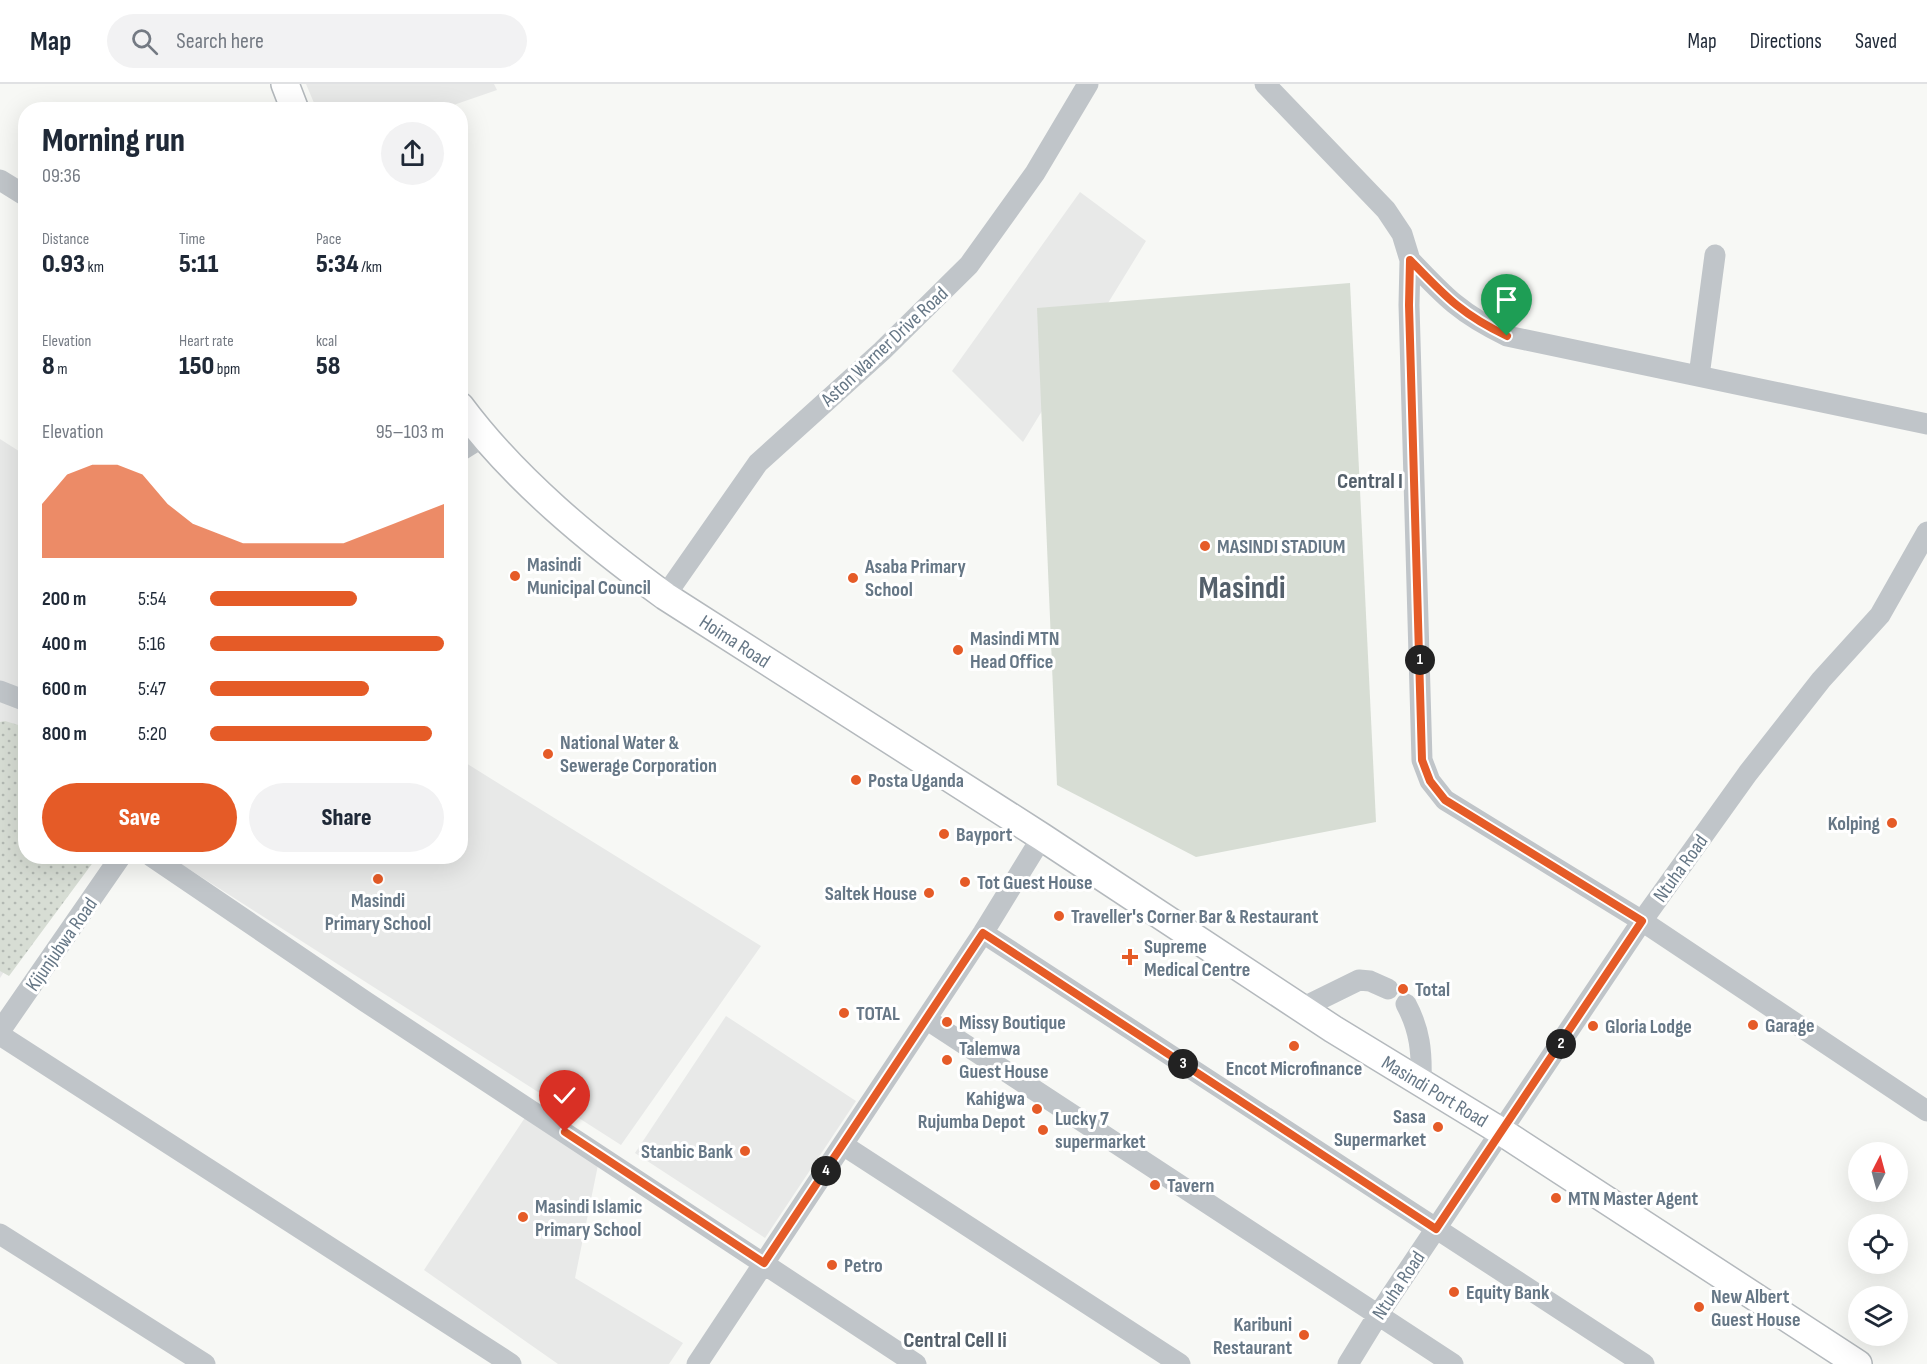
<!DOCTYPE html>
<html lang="en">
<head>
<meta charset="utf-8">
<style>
  :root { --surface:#fff; --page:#f2f2f3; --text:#1f2937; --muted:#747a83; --line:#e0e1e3; --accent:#e55b27 }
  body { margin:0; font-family:"Sofia Sans Condensed",sans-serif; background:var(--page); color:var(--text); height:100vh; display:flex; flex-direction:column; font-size:22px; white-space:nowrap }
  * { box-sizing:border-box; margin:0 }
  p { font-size:20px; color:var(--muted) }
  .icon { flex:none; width:33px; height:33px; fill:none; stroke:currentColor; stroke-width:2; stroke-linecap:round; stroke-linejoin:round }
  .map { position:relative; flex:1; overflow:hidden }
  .sheet { position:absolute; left:18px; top:18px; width:450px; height:762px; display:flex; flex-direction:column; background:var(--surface); border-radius:24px; box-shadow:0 6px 24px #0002 }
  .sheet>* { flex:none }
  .needle { width:39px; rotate:6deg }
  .controls { position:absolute; left:1848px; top:1058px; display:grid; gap:12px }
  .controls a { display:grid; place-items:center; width:60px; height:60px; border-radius:50%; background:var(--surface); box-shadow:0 6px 24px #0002; font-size:30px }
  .pin { position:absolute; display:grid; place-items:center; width:51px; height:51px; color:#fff; margin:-62px -26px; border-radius:50% 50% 50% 0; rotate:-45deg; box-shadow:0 0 6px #0007 }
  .pin .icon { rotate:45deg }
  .km { position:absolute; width:30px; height:30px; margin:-15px; border-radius:50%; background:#222; color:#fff; font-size:16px; line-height:30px; text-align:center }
  .round { display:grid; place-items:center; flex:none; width:63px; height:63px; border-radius:32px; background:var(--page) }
  .summary { display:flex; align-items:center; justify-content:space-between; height:102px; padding:0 24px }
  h1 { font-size:33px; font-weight:800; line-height:45px }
  .metrics { display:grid; grid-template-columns:repeat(3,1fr); gap:9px; height:102px; padding:6px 24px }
  .metrics div { display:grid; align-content:center }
  .metrics b { font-size:26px; font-weight:800 }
  .metrics small { font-size:16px; font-weight:400 }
  .metrics p { font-size:16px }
  .chart { height:168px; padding:12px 24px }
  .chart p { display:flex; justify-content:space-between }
  .chart svg { width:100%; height:108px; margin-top:6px; fill:var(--accent); opacity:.7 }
  .button { display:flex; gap:12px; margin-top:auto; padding:12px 24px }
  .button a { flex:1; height:69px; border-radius:36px; background:var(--accent); color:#fff; font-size:24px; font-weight:800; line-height:69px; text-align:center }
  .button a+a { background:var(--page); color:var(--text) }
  ul { padding:0 24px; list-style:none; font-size:20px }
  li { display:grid; grid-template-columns:96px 72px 1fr; align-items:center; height:45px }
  li i { height:15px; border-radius:8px; background:var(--accent) }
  header { display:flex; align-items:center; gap:36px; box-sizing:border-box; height:84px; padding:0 30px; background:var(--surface); border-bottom:2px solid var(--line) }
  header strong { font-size:28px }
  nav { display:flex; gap:33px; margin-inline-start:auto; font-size:21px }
  .search { width:420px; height:54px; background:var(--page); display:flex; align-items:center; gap:15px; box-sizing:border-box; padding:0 21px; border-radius:33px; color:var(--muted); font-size:22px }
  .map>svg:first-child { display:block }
</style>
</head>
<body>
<header>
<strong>Map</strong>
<div class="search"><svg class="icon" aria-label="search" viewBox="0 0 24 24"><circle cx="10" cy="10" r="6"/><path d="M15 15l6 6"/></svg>Search here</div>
<nav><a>Map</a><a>Directions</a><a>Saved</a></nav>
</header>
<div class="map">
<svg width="1927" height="1280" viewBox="0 0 1927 1280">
  <defs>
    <pattern id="grass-dots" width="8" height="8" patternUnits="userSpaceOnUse" patternTransform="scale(1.5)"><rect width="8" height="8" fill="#d7ddd4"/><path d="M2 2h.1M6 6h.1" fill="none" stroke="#b2b8b2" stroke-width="1.8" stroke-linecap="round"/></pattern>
  </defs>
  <rect width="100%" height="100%" fill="#f7f8f5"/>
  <path fill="#e8e9e8" d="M306,0H494L497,6L442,25L317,26Z
    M1080,108L1146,157L1023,358L952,287Z
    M0,355L25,371L26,772L78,773L0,894Z
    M461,676L761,862L621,1061L170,773L460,772Z
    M726,932L856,1017L765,1154L635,1069Z
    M526,1032L598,1081L575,1194L683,1259L669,1280H558L424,1186Z"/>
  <path fill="url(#grass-dots)" d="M5,637L25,643L26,772L97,773L9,892L0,887V638Z"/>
  <path fill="#d7ddd4" d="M1350,199L1376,738L1196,773L1057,701L1037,224Z"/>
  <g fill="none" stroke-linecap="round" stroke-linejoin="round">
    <g stroke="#b4b9bd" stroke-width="30">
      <path id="major" d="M285,0L295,26
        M460,322C515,396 591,458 665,512L1042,753L1333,945L1502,1048L1858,1280"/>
    </g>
    <path stroke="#c0c5c9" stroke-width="21" d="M1265,0L1386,126L1402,150L1410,176L1409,221L1422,676L1430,697L1445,716L1642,837L1927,1027
      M0,96L26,112
      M1410,176C1445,213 1461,230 1507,252L1927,340
      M1699,292L1715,171
      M460,367L484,352
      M665,512L758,379L882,267L969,181L1035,89L1088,0
      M0,607L26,617
      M151,772L366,918L916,1280
      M983,849L1644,1280
      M1406,920C1420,946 1422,968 1421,997
      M1302,924L1359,896L1370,897L1388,905
      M926,935L1453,1280
      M0,947L121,772
      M0,951L511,1280
      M843,1061L1180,1280
      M0,1150L205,1280
      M697,1280L983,849L1042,753
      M1348,1280L1378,1231L1642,837L1748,689L1821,596L1880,531L1927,448"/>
    <use href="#major" stroke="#fff" stroke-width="27"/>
  </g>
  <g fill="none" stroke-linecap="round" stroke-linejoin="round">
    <g stroke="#fff" stroke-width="12">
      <path id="route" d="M565,1048L764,1179L983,849L1436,1145L1642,837L1445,716L1430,697L1422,676L1409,221L1410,176C1445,212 1461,230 1507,252"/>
    </g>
    <use href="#route" stroke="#e55b27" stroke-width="8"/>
  </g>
  <g fill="#e55b27" stroke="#fff" stroke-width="2">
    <circle cx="1205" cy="462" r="6"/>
    <circle cx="515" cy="492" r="6"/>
    <circle cx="853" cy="494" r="6"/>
    <circle cx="958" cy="566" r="6"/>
    <circle cx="548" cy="670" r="6"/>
    <circle cx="856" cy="696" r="6"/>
    <circle cx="1892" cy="739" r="6"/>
    <circle cx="944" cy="750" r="6"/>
    <circle cx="378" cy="795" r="6"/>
    <circle cx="965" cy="798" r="6"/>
    <circle cx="929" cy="809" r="6"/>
    <circle cx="1059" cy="832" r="6"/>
    <path d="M1127 864h6v6h6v6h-6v6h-6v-6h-6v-6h6z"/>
    <circle cx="1403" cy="905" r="6"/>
    <circle cx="844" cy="929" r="6"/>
    <circle cx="947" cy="938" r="6"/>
    <circle cx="1753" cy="941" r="6"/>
    <circle cx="1593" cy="942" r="6"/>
    <circle cx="1294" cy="962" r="6"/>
    <circle cx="947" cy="976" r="6"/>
    <circle cx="1037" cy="1025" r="6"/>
    <circle cx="1438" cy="1043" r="6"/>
    <circle cx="1043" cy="1046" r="6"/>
    <circle cx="745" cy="1067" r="6"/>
    <circle cx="1155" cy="1101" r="6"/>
    <circle cx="1556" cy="1114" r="6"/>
    <circle cx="523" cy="1133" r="6"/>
    <circle cx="832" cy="1181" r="6"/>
    <circle cx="1454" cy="1208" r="6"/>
    <circle cx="1699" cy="1223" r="6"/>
    <circle cx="1304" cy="1251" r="6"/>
  </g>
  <g text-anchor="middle" stroke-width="6" stroke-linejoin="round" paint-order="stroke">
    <g font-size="20" fill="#667786" stroke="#fff">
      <text transform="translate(884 262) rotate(-43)" y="7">Aston Warner Drive Road</text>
      <text transform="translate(735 557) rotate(33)" y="7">Hoima Road</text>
      <text transform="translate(1680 784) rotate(-54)" y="7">Ntuha Road</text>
      <text transform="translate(61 860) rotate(-55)" y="7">Kijunjubwa Road</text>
      <text transform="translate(1435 1007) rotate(31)" y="7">Masindi Port Road</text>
      <text transform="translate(1398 1201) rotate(-56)" y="7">Ntuha Road</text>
    </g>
    <g font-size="20" font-weight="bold" fill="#667786" stroke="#fff" text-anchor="start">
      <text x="1217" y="469">MASINDI STADIUM</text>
      <text x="527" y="487">Masindi<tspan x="527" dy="23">Municipal Council</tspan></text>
      <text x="865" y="489">Asaba Primary<tspan x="865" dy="23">School</tspan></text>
      <text x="970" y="561">Masindi MTN<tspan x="970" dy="23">Head Office</tspan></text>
      <text x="560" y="665">National Water &amp;<tspan x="560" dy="23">Sewerage Corporation</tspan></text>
      <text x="868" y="703">Posta Uganda</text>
      <text x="1880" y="746" text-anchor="end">Kolping</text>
      <text x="956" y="757">Bayport</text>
      <text x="977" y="805">Tot Guest House</text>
      <text x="917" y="816" text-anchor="end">Saltek House</text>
      <text x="378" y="823" text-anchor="middle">Masindi<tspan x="378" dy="23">Primary School</tspan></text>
      <text x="1071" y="839">Traveller's Corner Bar &amp; Restaurant</text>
      <text x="1144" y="869">Supreme<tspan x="1144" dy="23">Medical Centre</tspan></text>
      <text x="1415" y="912">Total</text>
      <text x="856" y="936">TOTAL</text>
      <text x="959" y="945">Missy Boutique</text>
      <text x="1765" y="948">Garage</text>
      <text x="1605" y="949">Gloria Lodge</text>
      <text x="959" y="971">Talemwa<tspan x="959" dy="23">Guest House</tspan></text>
      <text x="1294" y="991" text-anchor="middle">Encot Microfinance</text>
      <text x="1025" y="1021" text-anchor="end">Kahigwa<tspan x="1025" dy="23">Rujumba Depot</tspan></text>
      <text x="1426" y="1039" text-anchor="end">Sasa<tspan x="1426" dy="23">Supermarket</tspan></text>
      <text x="1055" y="1041">Lucky 7<tspan x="1055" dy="23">supermarket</tspan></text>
      <text x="733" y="1074" text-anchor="end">Stanbic Bank</text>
      <text x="1167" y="1108">Tavern</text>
      <text x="1568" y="1121">MTN Master Agent</text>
      <text x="535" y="1129">Masindi Islamic<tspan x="535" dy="23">Primary School</tspan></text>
      <text x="844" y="1188">Petro</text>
      <text x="1466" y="1215">Equity Bank</text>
      <text x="1711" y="1219">New Albert<tspan x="1711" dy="23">Guest House</tspan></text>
      <text x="1292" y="1247" text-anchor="end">Karibuni<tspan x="1292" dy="23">Restaurant</tspan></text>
    </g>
    <g font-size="22" font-weight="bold" fill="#54606b" stroke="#fff">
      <text x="1370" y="404">Central I</text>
      <text x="955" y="1263">Central Cell Ii</text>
    </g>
    <g font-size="32" font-weight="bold" fill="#54606b" stroke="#fff">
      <text x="1242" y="514">Masindi</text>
    </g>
  </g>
</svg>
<div class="controls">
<a><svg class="needle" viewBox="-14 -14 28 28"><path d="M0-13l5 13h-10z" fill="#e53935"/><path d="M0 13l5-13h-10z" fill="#747a83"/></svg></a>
<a><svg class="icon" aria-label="locate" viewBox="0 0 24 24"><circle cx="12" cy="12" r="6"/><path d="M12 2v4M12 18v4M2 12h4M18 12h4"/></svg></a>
<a><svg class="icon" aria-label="layers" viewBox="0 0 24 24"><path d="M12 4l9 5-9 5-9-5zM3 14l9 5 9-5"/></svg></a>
</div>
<div class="pin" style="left:1507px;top:252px;background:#1e9e55"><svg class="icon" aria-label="arrive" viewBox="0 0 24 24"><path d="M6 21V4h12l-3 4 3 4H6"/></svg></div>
<div class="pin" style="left:565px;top:1048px;background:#d93025"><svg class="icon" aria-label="check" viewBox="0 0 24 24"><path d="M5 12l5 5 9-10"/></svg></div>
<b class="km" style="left:1420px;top:576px">1</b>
<b class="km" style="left:1561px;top:960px">2</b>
<b class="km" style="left:1183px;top:980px">3</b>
<b class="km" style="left:826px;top:1087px">4</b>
<section class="sheet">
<div class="summary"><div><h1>Morning run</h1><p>09:36</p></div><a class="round"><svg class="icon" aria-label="share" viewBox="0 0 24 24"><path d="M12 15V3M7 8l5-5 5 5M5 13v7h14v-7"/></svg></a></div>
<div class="metrics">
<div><p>Distance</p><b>0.93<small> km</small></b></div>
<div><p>Time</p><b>5:11</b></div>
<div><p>Pace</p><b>5:34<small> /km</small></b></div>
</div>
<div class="metrics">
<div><p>Elevation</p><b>8<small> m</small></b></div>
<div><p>Heart rate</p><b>150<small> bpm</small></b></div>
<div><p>kcal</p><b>58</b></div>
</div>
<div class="chart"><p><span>Elevation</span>95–103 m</p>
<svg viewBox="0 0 160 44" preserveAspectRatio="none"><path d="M0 44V22L10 10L20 6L30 6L40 10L50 22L60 30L70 34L80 38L90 38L100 38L110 38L120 38L130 34L140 30L150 26L160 22V44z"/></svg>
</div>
<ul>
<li><b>200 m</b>5:54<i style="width:63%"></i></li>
<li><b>400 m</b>5:16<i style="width:100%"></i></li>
<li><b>600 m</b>5:47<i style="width:68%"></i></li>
<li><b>800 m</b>5:20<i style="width:95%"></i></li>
</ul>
<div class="button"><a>Save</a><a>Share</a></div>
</section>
</div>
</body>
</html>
